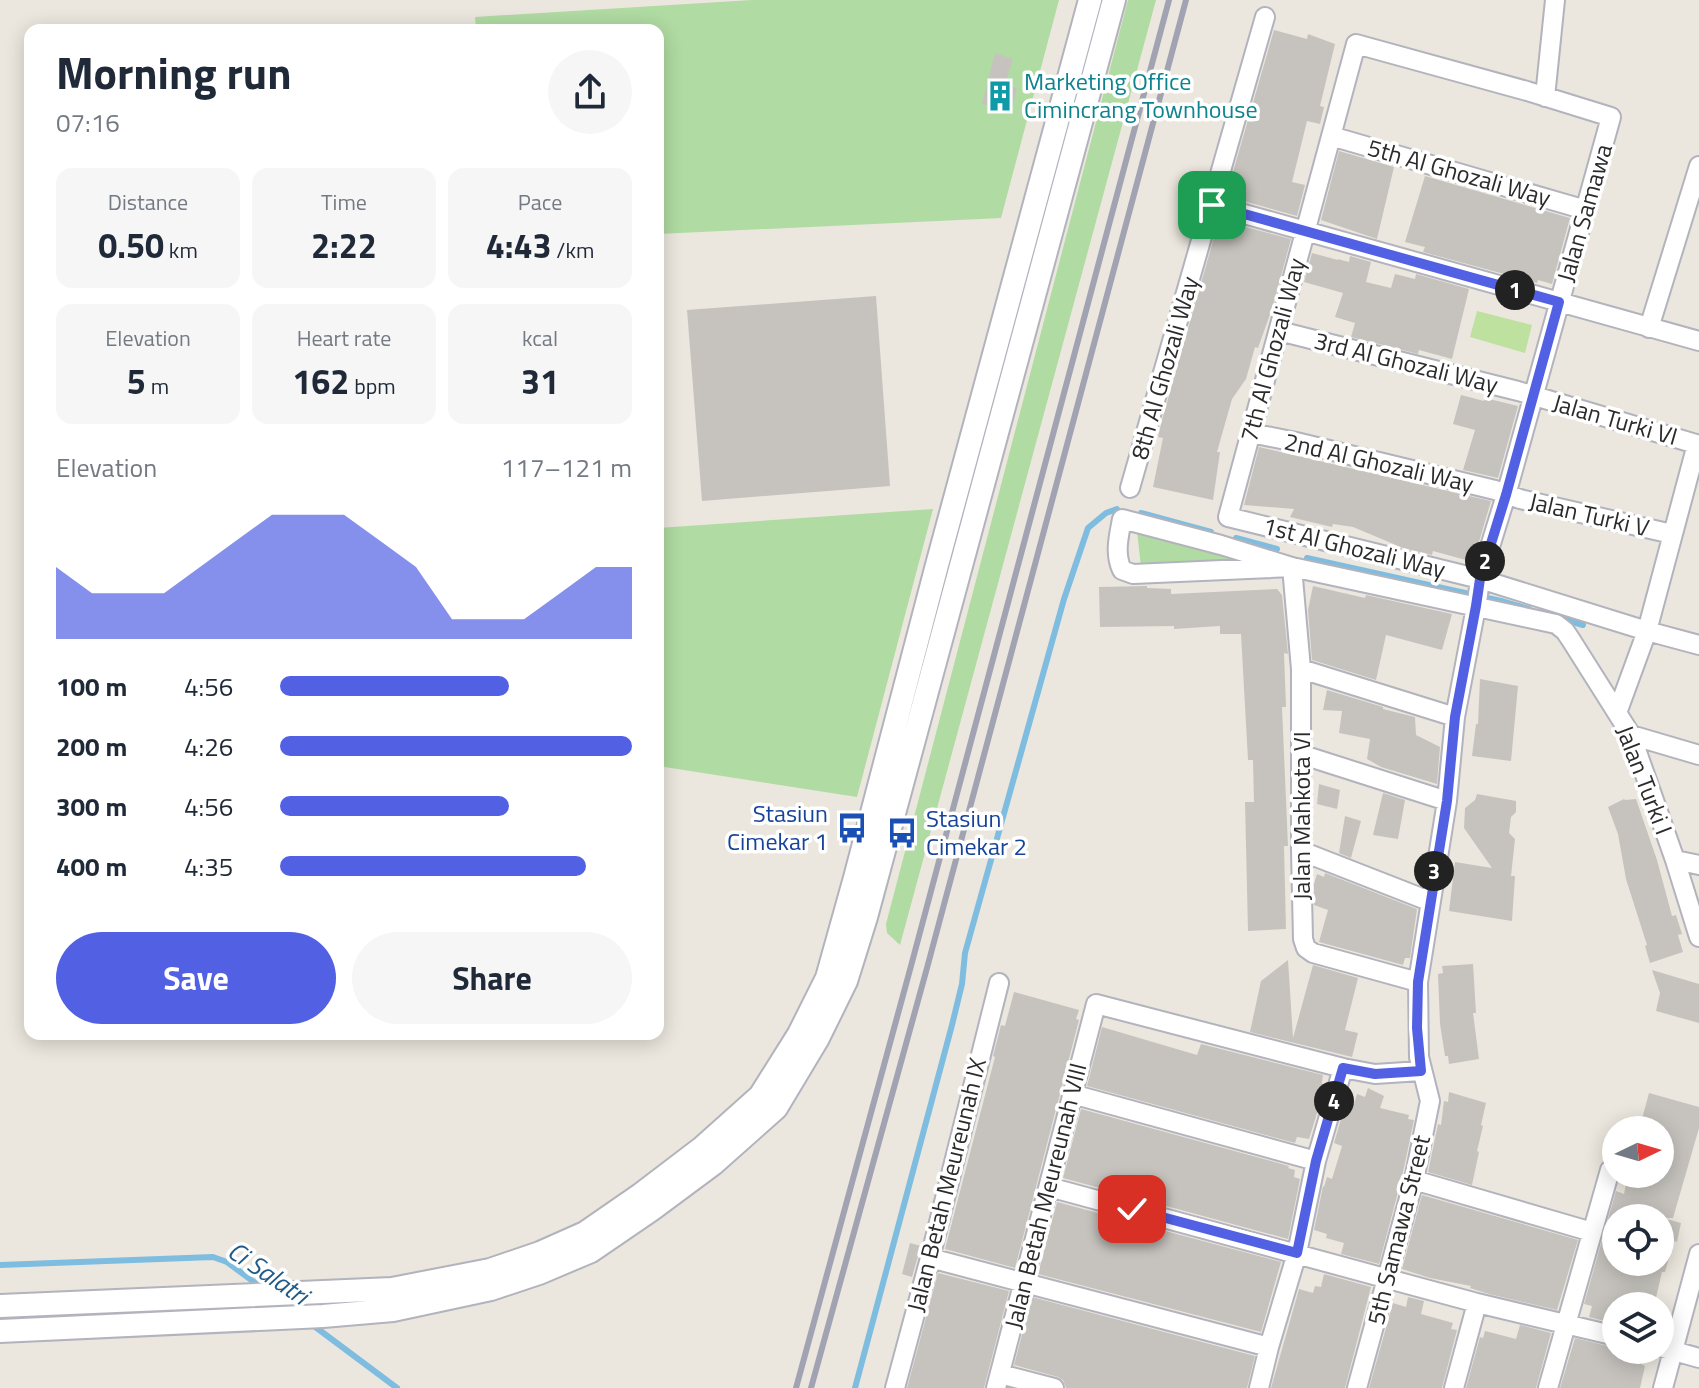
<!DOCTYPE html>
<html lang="en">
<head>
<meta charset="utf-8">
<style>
  :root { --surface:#fff; --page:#f6f6f7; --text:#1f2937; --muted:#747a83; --accent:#5260e4 }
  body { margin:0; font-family:"Titillium Web",sans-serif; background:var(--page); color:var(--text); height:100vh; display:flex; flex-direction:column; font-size:30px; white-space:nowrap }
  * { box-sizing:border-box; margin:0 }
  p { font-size:26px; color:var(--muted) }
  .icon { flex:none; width:44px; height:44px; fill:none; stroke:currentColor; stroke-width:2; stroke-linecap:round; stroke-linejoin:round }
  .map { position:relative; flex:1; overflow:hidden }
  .sheet { position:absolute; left:24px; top:24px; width:640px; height:1016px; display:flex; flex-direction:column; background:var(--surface); border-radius:16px; box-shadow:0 4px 20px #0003 }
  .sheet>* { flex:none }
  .needle { width:52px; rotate:85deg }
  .controls { position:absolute; left:1602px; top:1116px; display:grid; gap:16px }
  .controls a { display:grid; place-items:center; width:72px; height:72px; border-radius:50%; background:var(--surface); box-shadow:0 4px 20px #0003; font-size:40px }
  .pin { position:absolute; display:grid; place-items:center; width:68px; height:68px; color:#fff; margin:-34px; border-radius:16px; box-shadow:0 4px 12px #0006 }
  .km { position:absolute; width:40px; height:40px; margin:-20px; border-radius:50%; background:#222; color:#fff; font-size:22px; line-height:40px; text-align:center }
  .round { display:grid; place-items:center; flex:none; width:84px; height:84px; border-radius:42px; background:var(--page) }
  .headline { display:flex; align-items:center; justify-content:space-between; height:136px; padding:0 32px }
  h1 { font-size:44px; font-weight:700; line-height:60px }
  .figures { display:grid; grid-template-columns:repeat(3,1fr); gap:12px; height:136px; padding:8px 32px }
  .figures div { display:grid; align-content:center; border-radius:16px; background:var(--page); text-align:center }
  .figures b { font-size:34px; font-weight:700 }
  .figures small { font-size:22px; font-weight:400 }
  .figures p { font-size:22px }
  .chart { height:224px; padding:16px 32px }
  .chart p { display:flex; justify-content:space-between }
  .chart svg { width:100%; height:144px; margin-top:8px; fill:var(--accent); opacity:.7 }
  .button { display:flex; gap:16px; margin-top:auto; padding:16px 32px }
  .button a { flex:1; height:92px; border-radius:48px; background:var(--accent); color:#fff; font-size:32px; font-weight:700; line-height:92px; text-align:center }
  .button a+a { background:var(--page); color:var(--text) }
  ul { padding:0 32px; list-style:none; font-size:26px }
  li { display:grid; grid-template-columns:128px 96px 1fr; align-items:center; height:60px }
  li i { height:20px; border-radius:10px; background:var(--accent) }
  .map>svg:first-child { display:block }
</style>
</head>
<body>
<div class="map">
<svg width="1699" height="1388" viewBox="0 0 1699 1388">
  <rect width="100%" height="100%" fill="#ebe7de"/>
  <path fill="#b0dba2" d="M752,0H1059L1001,218L658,234V30H476L475,17Z
    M1128,0H1156L900,945L887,933L886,924Z
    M933,509L857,797L658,766V528Z
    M1136,522L1263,561L1141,567Z"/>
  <path fill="#bee19f" d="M1477,311L1532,325L1525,353L1470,337Z"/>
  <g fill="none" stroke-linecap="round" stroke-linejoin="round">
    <path stroke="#7ebde0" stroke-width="6" d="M1141,513L1211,532
      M1236,538L1277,549
      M1307,558L1501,601L1529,609
      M1559,618L1583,625
      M0,1265L213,1257L227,1262L262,1288
      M310,1323L397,1388
      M855,1388L952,1025L962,984L965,953L1064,599L1088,528L1106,513L1117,509"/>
  </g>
  <path fill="#c6c3be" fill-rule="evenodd" d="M1274,30L1307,39L1308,34L1335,44L1320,106L1324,107L1320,124L1307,121L1296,166L1292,182L1305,185L1297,216L1226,196Z
    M995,53L1013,59L1005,85L1017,88L1011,111L982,104Z
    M1339,151L1394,167L1377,239L1321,220Z
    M1425,176L1570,218L1552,284L1538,280L1537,283L1423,252L1425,247L1405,242Z
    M1219,220L1291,239L1273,306L1258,348L1255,347L1246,379L1232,399L1217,452H1220L1213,500L1153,487L1163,438L1158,437L1162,420Z
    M1312,253L1338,260V259L1349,262L1350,256L1371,262L1366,282L1391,288L1395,274L1415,279L1416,274L1469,289L1452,359L1419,350L1418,354L1351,337L1355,323L1335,317L1343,293L1304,282Z
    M876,296L890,486L702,501L687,310Z
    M1461,395L1484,401L1485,398L1518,406L1498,478L1463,470L1475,430L1453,424Z
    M1259,447L1491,501L1473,562L1433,551L1432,555L1403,548L1353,527L1333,524L1332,527L1290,517L1294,509L1244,505Z
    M1147,586V588L1171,589V594L1277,589L1282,595L1288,654L1284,653L1286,707H1282L1288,846H1284L1286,929L1248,931L1245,802H1254L1253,760H1248L1241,634H1220V626L1174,629V626L1100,627L1099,587Z
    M1313,586L1365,598L1366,595L1452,614L1442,650L1386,635L1376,680L1312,660L1308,610Z
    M1480,679L1518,686L1511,761L1472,756L1476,724H1478Z
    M1327,690L1383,707V709L1415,717L1416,735L1440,747L1437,784L1381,767L1367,759L1370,739L1339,733L1342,711L1323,710Z
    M1319,784L1340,790L1337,809L1317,804Z
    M1383,793L1405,800L1398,839L1373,835Z
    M1477,794L1516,801V812L1511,817L1509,833L1515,839L1511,876H1515L1512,921L1449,911L1455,862L1492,868L1464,828L1465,808L1475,800Z
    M1624,799L1625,800L1636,799L1657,860L1672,916L1676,915L1682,934L1678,935L1683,952L1650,963L1645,946L1647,945L1626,879L1618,834L1608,807Z
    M1345,816L1361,821L1351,858L1339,853Z
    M1325,873L1417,909L1410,958H1405L1403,965L1319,942L1328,910L1314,905V884L1317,874L1324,877Z
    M1288,960L1293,1038L1313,965L1358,978L1345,1030L1358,1033L1352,1057L1250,1032L1261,981Z
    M1473,964L1476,1013H1473L1479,1059L1449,1064L1448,1056H1445L1440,1024L1438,974L1443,973L1442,966Z
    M1652,970L1699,984V1023L1656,1011L1660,993Z
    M1014,992L1079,1010L1076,1019L1079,1020L1015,1268L945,1249L995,1057L993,1056L1001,1025L1005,1026Z
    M1102,1027L1197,1055L1201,1044L1323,1075L1320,1096L1322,1097L1309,1139L1297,1137L1295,1143L1087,1086Z
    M1368,1088L1384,1096L1380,1108L1409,1115L1408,1119L1414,1120L1402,1177L1379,1264L1341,1254L1344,1243L1326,1238L1327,1234L1314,1230L1323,1186L1324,1187L1327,1177L1332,1179L1342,1146L1334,1143L1346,1102L1354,1104L1357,1094L1365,1097Z
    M1449,1092L1486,1103L1481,1125L1483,1126L1477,1151L1479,1152L1472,1185L1428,1172L1438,1124L1441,1125L1444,1101L1448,1102Z
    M1649,1093L1699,1107V1128L1673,1218H1663L1681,1223L1677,1242L1674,1241L1665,1272H1662L1654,1306H1616V1324L1589,1317L1592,1306L1584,1304L1616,1191L1624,1194L1628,1174H1660V1130H1639ZM1616,1218H1660V1262H1616Z
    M1081,1109L1289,1166L1288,1168L1295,1170L1294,1177L1300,1179L1288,1239L1063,1178Z
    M1422,1195L1578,1240L1557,1310L1489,1294L1470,1288L1471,1286L1430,1278L1402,1269Z
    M1057,1202L1281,1262L1261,1332L1038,1274Z
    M910,1243L921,1246L912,1277L902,1274Z
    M938,1273L1009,1291L984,1388H907Z
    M1324,1274L1371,1287L1345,1388H1271L1299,1289L1313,1293L1315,1286L1321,1287Z
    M1032,1297L1255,1356L1247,1388H1066L1063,1380L1058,1377L1014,1365Z
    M1408,1297L1424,1301L1421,1314L1453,1323L1451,1329L1457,1330L1442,1388H1369L1393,1303L1406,1307Z
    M1520,1325L1551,1333L1536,1388H1466L1480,1337L1483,1338L1485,1331L1516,1339Z
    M1575,1338L1616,1348V1350L1643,1357L1641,1364L1645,1366L1640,1388H1560Z"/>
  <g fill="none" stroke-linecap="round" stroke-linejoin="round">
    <g stroke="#b2b3bd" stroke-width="22">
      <path id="minor" d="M1545,97L1555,0
        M1331,136L1586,210
        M1212,205L1699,341
        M1649,328L1699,166
        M1279,331L1518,391L1699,445
        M1251,433L1296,442L1495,490L1520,499L1672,534
        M1130,488L1265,17
        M1292,567L1133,574L1122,570C1114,553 1119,536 1122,519L1221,545L1292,567L1556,624L1565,631L1571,640L1631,735L1675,860L1699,937
        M1292,567L1301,669V851L1303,939L1306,948L1313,953L1418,982
        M1301,669L1455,717
        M1617,713L1647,631L1697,444
        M1631,735L1699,755
        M1303,755L1447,801
        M1301,851L1429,901
        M1675,860L1699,865
        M1072,1094L1316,1161
        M1414,1180L1592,1232
        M1049,1187L1477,1303L1616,1336
        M930,1258L1269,1347
        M1660,1347L1699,1358
        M1000,1374L1054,1388
        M895,1388L930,1258L999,983
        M996,1388L1096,1004L1343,1068L1375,1074L1421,1071
        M1259,1388L1269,1347L1297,1253L1316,1161L1343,1068
        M1357,1388L1414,1180L1430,1101L1419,1057L1418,982L1447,801L1455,717L1477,602L1480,579L1506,495L1611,117L1527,91L1356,44L1228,517L1480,579L1647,631L1699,645
        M1454,1388L1477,1303
        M1548,1388L1610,1170
        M1663,1388L1699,1254"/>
    </g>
    <g stroke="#b2b3bd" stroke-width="26">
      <path id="tertiary" d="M0,1306L392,1289L490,1270L540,1253L585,1233L640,1195L703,1147L760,1096L799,1034L827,978L855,878L937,565L1090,0
        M0,1331L323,1316L393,1310L491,1289L539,1273L591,1251L651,1210L713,1164L776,1108L818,1038L846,981L866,917L1114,0"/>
    </g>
    <use href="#minor" stroke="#fff" stroke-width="18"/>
    <use href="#tertiary" stroke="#fff" stroke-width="22"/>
    <path stroke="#a2a3b2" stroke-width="6" d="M796,1388L911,966L1169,0
      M811,1388L927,968L1186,0"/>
  </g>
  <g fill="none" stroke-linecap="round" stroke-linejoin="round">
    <g stroke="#fff" stroke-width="16">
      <path id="route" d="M1132,1209L1297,1253L1316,1161L1343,1068L1375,1074L1421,1071L1417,1028L1418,982L1447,801L1455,717L1476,606L1480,579L1506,495L1559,302L1212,205"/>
    </g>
    <use href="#route" stroke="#5260e4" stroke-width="10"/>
  </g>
  <defs>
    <g id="building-bare" transform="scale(2.4)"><path d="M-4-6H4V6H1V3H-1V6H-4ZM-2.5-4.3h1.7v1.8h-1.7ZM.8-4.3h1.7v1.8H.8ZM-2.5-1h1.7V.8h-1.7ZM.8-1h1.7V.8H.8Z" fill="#0f9aa8" stroke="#fff" stroke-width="2.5" paint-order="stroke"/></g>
    <g id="bus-bare" transform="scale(2.4)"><path d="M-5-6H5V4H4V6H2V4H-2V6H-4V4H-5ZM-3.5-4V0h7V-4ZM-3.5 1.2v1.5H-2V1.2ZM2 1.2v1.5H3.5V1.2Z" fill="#1a4fb4" stroke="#fff" stroke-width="2.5" paint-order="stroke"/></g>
  </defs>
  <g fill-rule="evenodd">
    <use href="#building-bare" x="1000" y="96"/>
    <use href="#bus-bare" x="852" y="828"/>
    <use href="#bus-bare" x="902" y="833"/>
  </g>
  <g text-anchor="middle" stroke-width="7" stroke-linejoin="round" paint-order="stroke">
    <g font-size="24" fill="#0d838f" stroke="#fff" text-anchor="start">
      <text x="1024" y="90">Marketing Office<tspan x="1024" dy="28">Cimincrang Townhouse</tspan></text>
    </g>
    <g font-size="24" fill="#2b2b2b" stroke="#fff">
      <text transform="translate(1459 173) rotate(16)" y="8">5th Al Ghozali Way</text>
      <text transform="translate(1585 213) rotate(-74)" y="8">Jalan Samawa</text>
      <text transform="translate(1273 350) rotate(-75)" y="8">7th Al Ghozali Way</text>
      <text transform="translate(1406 363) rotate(14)" y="8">3rd Al Ghozali Way</text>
      <text transform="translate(1165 368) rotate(-74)" y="8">8th Al Ghozali Way</text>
      <text transform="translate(1615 420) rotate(16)" y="8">Jalan Turki VI</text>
      <text transform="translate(1379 463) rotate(13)" y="8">2nd Al Ghozali Way</text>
      <text transform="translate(1589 515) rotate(13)" y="8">Jalan Turki V</text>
      <text transform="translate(1354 548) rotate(14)" y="8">1st Al Ghozali Way</text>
      <text transform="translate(1644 780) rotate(69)" y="8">Jalan Turki I</text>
      <text transform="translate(1302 816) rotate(-90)" y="8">Jalan Mahkota VI</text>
      <text transform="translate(947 1185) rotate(-76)" y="8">Jalan Betah Meureunah IX</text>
      <text transform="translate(1046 1196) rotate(-76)" y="8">Jalan Betah Meureunah VIII</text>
      <text transform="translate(1399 1230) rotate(-76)" y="8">5th Samawa Street</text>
    </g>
    <g font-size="24" fill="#164399" stroke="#fff" text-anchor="end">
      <text x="828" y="822">Stasiun<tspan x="828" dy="28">Cimekar 1</tspan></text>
      <text x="926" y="827" text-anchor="start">Stasiun<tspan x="926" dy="28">Cimekar 2</tspan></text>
    </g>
    <g font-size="26" font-style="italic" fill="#1e5b8b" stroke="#fff">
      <text transform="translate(268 1273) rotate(34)" y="9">Ci Salatri</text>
    </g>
  </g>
</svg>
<div class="controls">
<a><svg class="needle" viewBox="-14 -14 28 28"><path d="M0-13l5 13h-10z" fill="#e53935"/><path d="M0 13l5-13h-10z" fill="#747a83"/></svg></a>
<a><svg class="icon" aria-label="locate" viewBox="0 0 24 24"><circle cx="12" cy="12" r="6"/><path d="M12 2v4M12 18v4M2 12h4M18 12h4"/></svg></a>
<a><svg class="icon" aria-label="layers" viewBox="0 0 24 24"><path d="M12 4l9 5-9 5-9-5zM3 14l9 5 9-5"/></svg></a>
</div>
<div class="pin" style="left:1212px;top:205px;background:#1e9e55"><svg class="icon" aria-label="arrive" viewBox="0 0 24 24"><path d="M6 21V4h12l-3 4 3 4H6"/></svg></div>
<div class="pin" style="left:1132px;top:1209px;background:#d93025"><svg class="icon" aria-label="check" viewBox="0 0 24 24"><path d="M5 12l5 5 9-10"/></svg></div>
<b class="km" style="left:1515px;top:290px">1</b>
<b class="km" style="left:1485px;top:561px">2</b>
<b class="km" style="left:1434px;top:871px">3</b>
<b class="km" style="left:1334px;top:1101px">4</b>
<section class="sheet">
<div class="headline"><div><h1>Morning run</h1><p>07:16</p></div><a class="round"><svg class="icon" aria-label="share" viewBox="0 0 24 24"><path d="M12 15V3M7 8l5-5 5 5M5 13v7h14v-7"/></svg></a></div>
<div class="figures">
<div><p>Distance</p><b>0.50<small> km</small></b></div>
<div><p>Time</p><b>2:22</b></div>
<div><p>Pace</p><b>4:43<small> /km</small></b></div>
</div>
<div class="figures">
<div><p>Elevation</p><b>5<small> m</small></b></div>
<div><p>Heart rate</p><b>162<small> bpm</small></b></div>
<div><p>kcal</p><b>31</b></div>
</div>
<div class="chart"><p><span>Elevation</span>117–121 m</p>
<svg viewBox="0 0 160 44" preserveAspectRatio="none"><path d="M0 44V22L10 30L20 30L30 30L40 22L50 14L60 6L70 6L80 6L90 14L100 22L110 38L120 38L130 38L140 30L150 22L160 22V44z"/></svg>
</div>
<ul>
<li><b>100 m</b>4:56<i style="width:65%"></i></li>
<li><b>200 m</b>4:26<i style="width:100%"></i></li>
<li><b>300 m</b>4:56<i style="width:65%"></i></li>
<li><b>400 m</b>4:35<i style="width:87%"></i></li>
</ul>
<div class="button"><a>Save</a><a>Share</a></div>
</section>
</div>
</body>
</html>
